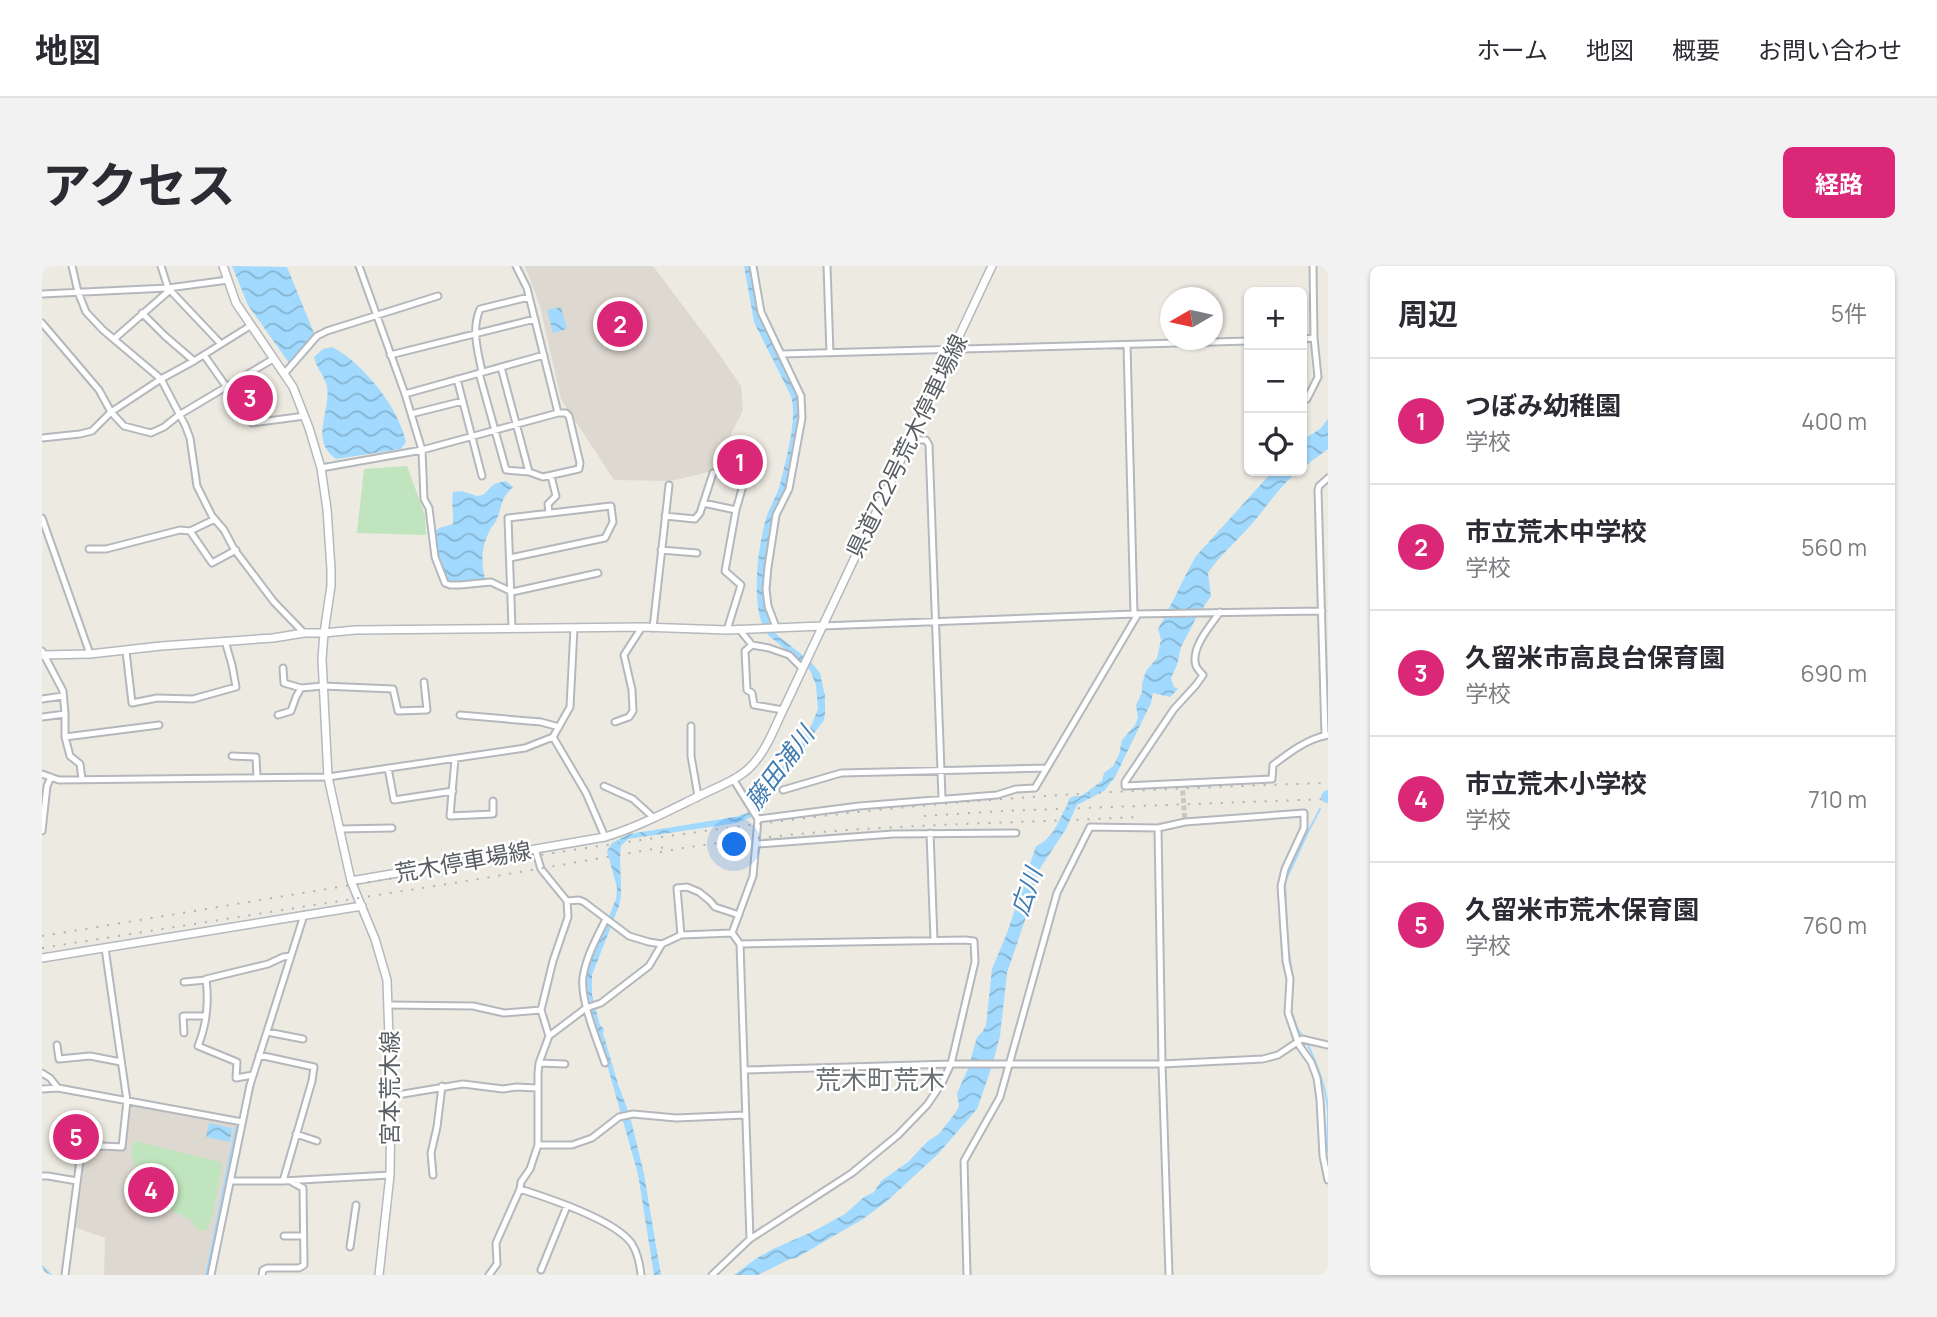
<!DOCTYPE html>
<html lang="ja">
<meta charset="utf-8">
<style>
:root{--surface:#fff;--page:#f2f2f3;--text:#2b2b33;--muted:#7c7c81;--line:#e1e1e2;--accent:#db2777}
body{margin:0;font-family:Manrope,"Noto Sans JP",sans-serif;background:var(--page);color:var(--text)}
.controls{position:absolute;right:21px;top:21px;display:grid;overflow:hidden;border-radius:10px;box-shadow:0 2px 5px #0004}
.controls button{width:63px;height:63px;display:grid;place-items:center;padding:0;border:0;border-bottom:2px solid var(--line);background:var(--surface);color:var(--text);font:35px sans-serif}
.compass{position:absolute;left:1118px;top:21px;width:63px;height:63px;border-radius:50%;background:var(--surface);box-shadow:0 2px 5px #0004;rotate:261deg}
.you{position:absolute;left:693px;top:579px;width:24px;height:24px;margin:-18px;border:5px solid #fff;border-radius:50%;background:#1a73e8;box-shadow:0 0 0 10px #1a73e833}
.badge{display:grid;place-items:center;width:46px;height:46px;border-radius:50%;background:var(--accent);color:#fff;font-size:23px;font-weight:700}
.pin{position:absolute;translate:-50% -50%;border:4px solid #fff;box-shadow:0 2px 7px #0006}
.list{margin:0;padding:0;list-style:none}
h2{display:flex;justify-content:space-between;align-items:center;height:91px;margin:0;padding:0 28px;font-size:30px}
h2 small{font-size:23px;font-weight:400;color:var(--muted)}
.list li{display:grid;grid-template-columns:46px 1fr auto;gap:21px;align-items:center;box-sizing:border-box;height:126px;padding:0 28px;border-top:2px solid var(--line)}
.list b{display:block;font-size:26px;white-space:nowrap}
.list p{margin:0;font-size:23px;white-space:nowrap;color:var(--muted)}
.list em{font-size:23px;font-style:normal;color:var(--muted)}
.icon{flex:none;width:38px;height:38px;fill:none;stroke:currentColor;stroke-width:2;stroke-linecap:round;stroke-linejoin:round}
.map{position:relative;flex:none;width:1286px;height:1009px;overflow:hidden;border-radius:10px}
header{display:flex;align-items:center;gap:42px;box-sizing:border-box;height:98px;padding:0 35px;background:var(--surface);border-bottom:2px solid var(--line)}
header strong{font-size:33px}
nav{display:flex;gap:38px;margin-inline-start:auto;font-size:24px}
.intro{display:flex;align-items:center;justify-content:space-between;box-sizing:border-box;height:168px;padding:0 42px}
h1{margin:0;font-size:49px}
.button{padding:18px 32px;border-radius:10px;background:var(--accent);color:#fff;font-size:24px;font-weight:700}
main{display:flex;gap:42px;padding:0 42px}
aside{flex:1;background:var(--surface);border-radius:10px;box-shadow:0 2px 5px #0004}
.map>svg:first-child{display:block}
.education{fill:#ddd9d0}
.green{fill:#c0e5be}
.water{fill:url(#water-waves)}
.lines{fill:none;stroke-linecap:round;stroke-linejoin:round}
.stream{stroke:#a1dafe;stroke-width:2}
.river{stroke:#a1dafe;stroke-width:12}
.street-tunnel{stroke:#c8c7c2;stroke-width:5;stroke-dasharray:5 2.5;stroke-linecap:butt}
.street-casing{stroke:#b4b8bc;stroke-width:9}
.secondary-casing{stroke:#b5b9be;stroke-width:10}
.street{stroke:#fff;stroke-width:5}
.secondary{stroke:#fff;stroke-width:7}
.rail{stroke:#b1b2b2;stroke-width:2;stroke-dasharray:2 9;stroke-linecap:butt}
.labels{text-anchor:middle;stroke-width:5;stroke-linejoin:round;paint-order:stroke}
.street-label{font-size:23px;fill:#5a5e62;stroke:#fff}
.water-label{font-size:24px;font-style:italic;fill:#3f7baf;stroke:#fff}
.quarter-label{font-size:26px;fill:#6b7074;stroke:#fff}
</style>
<header>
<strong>地図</strong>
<nav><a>ホーム</a><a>地図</a><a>概要</a><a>お問い合わせ</a></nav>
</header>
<div class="intro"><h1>アクセス</h1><a class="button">経路</a></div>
<main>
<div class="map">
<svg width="1286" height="1009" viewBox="0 0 1286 1009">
<defs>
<pattern id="water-waves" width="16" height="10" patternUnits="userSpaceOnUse" patternTransform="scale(1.75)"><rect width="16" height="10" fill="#a1dafe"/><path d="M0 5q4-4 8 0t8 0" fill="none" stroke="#86b4d1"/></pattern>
</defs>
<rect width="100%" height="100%" fill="#edeae2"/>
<path class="education" d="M483 0H611L675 85 699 120 701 144 671 205 629 215 572 214 519 133 498 40Z
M88 839 194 858 163 1009H62L63 972 32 961 42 887 65 883 83 884Z"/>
<path class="green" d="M365 200 383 249 384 269 315 267 322 203Z
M92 875 179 896 180 900 170 953 164 965C155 964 153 963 150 954L92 927 89 922 94 899 89 888Z"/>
<path class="water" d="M190 0 245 1 272 67 247 97 206 39Z
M702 0H709L717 50 736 87 756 130 758 138V151L744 222 731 253 722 312V329L725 343 735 369 768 395 778 407 783 430V447L782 454 773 466 724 538 712 550 695 557 586 573 579 580C576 600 582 621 577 640L550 709V729L558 759 562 763 561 767 576 818 588 850 602 908 619 1009H612L596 908 549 742 544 715 547 701 574 633 575 622 565 585 570 577 587 568 693 551 705 547 717 535 769 460 776 443 774 419 768 404 726 369C707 345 716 278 725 249 729 239 735 229 738 219 743 196 756 154 749 130L712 56Z
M519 41 525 63 511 67 505 44Z
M290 81C321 97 357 142 364 176L359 183 294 193C267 174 289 146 285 121 283 110 274 102 272 91L281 83Z
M1286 153V183L1260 202V174L1278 163Z
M1231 205H1256C1237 221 1224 242 1208 260 1194 276 1178 289 1166 307L1169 330 1154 352 1139 381 1135 399 1129 412 1132 421 1136 423 1128 431 1111 427 1109 437 1073 511 1062 525 1035 539 1024 563 997 604 983 654 965 707 958 770 950 800 935 843 896 888 844 936 821 953 754 992 748 993 716 1009H692L715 992 731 983 770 966 803 948 822 931 832 926 839 915 866 896 886 875 897 868 914 846 917 840 915 827 926 803 935 771 941 765 944 759 950 703 965 667 994 580C1009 573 1013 563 1020 549 1022 543 1026 539 1027 533L1032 530H1039L1060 515 1062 507 1071 500 1077 489 1080 474 1093 459 1096 452 1094 439 1100 426V418L1104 405 1115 392 1119 374 1116 363C1130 339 1140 314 1154 290Z
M464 215 471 221C457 234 461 240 454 255 452 259 449 261 448 264 439 281 439 296 443 313L408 318 398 300 393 266 397 262 411 258C412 247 409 237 411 226L420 225 435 230 441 229 452 218Z
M167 857 190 862 188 876 164 871Z"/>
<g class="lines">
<path class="stream" d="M1262 772 1255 762 1249 744 1251 713 1246 681 1243 616 1266 566 1278 543
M1265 777C1275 798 1285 823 1286 846 1286 860 1285 872 1286 886
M0 1000 9 1009
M164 1009 194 861"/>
<path class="river" d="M1285 531 1286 530"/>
<path class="street-tunnel" d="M1140 517 1143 556"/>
<g class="street-casing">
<path id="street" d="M30 0 36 26 44 46 61 64 119 113 143 159 148 172 155 220 170 250 182 264 192 283 232 336 262 367
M119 0 126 22 179 78
M317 0 363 128 380 184 382 233 387 242 393 291 403 317 408 319H418L449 316 470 326 556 307
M711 0 719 46 759 130 760 152 747 223 734 249 726 301 724 323 726 340 734 361
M785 0 788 87
M0 28 126 22 186 14
M100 47 123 70 152 95
M0 57 57 124 69 146 82 160 109 167 122 161 137 149 231 93
M72 73 128 24
M1260 73 1272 72
M1085 79 1092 348
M740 88 1207 75
M162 89 210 157 263 150
M348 89 493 53
M459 101 487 206
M440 106C436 85 429 64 438 43L487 31
M437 107 464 204 487 206 501 211 537 203 538 197 527 150 524 147H516
M242 108 275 70 285 65 396 30
M415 113 440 210
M363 128 502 89
M1265 133 1276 111 1272 72 1271 0
M369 148 421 135
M0 172 38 168 50 165 69 146 119 113 152 95 208 60
M867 174H884L887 179 900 532
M279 202 380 184 516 147 485 22 474 0
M661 237 694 244
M507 247 506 238 514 230 509 210
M623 250 653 253 658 247 671 207
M0 252 48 388
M148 265 170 297 194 284
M47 283H64L138 264 148 265 173 253
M619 284 655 287
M468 292 563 272 571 256 569 240 466 252 470 362
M1178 346C1169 359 1148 382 1154 400 1155 402 1159 407 1161 409L1154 419 1132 443 1083 516V520L1230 513 1231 499C1248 486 1265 473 1286 469
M780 360 1092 348 1280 345
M611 362 627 219
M697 363 710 379
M685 364 699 319 683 305 694 244 700 223
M0 385 21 425 23 448V471L28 490 38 498 40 513
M84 385 90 437 115 432 151 433 194 421 190 399 183 375
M241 402 242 417 259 422
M0 433 21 430
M741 444 712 439 710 427 705 424 703 385 710 379 727 382 747 389 760 402
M236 449 249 445 254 431 259 422 281 420 351 423 356 445 385 444 382 416
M418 449 499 456 517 461
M0 451 23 448
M573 456 587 451 591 445 590 424 582 389 600 361
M649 460V490L656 530
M1283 470 1276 224 1277 220 1286 212
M23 471 117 459
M511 471 544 527 563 571
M190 490 214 491 215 511
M413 493 408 550 451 548V535
M346 502 352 534 411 525
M0 508 17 514 286 511 483 482 511 471 528 441 532 362
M562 520 591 533 612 552
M741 524 799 507 1005 502
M716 553 817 540 955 529 974 523 993 522 1096 348
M1116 562 1120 798 1127 1009
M298 563 350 562
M0 565 5 520 9 511
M888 567 892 674
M715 578 851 568 974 567
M493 583 499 603 525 635 526 651 511 695 499 744 507 770
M525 635 537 634 542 636 587 670 607 676 620 678 639 669 690 667
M690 667 698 678 708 973
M690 667 711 610 716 553 691 513
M639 669 635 622 645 621 657 626 668 635 673 641 697 649
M142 716 164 714
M347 739 431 740 462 747 499 744
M225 766 261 773
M142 767 141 750H164
M15 779 17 793 48 790 79 796
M217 789 272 801 270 815 241 915
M497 797 523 798
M563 797C555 774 538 734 541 711 544 691 555 671 564 653
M703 804 909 798H1120L1221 793 1236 789 1260 773 1286 779
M0 807 8 812 16 822
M211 809 194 812 195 796 156 780C165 758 167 736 164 713L226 698 241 691 249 690
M0 823 16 822 200 856
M349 830 421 818 461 823 474 821 495 822
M254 868 275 875
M496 879H530L550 872 577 851 591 848 634 852 703 849
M391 909 389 887 395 861 400 820
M0 910H6L35 915
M188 915H241L348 909
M478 923C506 932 574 954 590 978 596 988 598 998 599 1009
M242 970H261
M308 981 314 939
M499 1004 525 940
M0 1007 2 1009
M23 1009 39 886 60 880 80 881 85 835 63 682
M169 1009 208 819 262 649
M220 1009 221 1004 225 1002H257L262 999 261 922 250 916
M447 1009 455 998 454 977 478 923 479 916 488 903 496 879V807L497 797 507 770 544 742 559 737 607 700 620 678
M670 1009 708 973 810 907 856 869 885 839 900 817 909 798 933 696 932 675 923 674 698 678
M925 1009 922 895 958 831 1015 627 1048 561 1116 562 1143 556 1262 547V562L1243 603 1239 620 1244 695 1248 713 1246 747 1257 779 1269 796 1275 812 1278 834 1281 890 1286 914"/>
</g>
<g class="secondary-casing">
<path id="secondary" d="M181 0 194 37 251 121 267 162 279 202 285 243 289 303V320L282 367 280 393 286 511 309 615 333 673 345 714 349 830 348 909 337 1009
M0 389 48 388 119 380 231 372 262 367H282L313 364 600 361 685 364 780 360
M309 615 563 571C596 561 626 545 657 530 675 521 699 513 712 497 726 481 734 458 743 440L950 0
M0 692 320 640"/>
</g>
<use href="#street" class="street"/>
<use href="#secondary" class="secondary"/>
<path class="rail" d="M882 550 961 545 1286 533
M618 586C776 558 937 559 1096 551
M0 670C266 627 531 579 798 548 960 530 1123 522 1286 517
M0 682 437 613 629 580"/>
</g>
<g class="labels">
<g class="street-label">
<text transform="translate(865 180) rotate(-64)" y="8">県道722号荒木停車場線</text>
<text transform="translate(421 596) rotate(-10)" y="8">荒木停車場線</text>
<text transform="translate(348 822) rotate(-90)" y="8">宮本荒木線</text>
</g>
<g class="water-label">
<text transform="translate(738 502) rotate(-53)" y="8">藤田浦川</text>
<text transform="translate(985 626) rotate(-71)" y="8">広川</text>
</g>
<g class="quarter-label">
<text x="838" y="823">荒木町荒木</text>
</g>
</g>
</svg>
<div class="controls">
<button>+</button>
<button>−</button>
<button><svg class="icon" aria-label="locate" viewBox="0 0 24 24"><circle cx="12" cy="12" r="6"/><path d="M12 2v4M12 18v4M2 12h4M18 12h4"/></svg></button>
</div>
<svg class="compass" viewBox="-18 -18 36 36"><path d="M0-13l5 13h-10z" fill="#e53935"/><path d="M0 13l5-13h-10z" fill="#7c7c81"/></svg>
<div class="you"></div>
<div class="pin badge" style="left:698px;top:196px">1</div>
<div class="pin badge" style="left:578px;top:58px">2</div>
<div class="pin badge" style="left:208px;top:132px">3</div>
<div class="pin badge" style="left:109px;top:924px">4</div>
<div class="pin badge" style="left:34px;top:871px">5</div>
</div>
<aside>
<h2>周辺<small>5件</small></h2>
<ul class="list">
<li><span class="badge">1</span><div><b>つぼみ幼稚園</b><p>学校</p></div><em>400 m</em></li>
<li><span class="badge">2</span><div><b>市立荒木中学校</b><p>学校</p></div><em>560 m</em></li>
<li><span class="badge">3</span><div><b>久留米市高良台保育園</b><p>学校</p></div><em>690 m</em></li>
<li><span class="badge">4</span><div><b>市立荒木小学校</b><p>学校</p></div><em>710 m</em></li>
<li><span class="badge">5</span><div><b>久留米市荒木保育園</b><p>学校</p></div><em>760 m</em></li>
</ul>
</aside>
</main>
